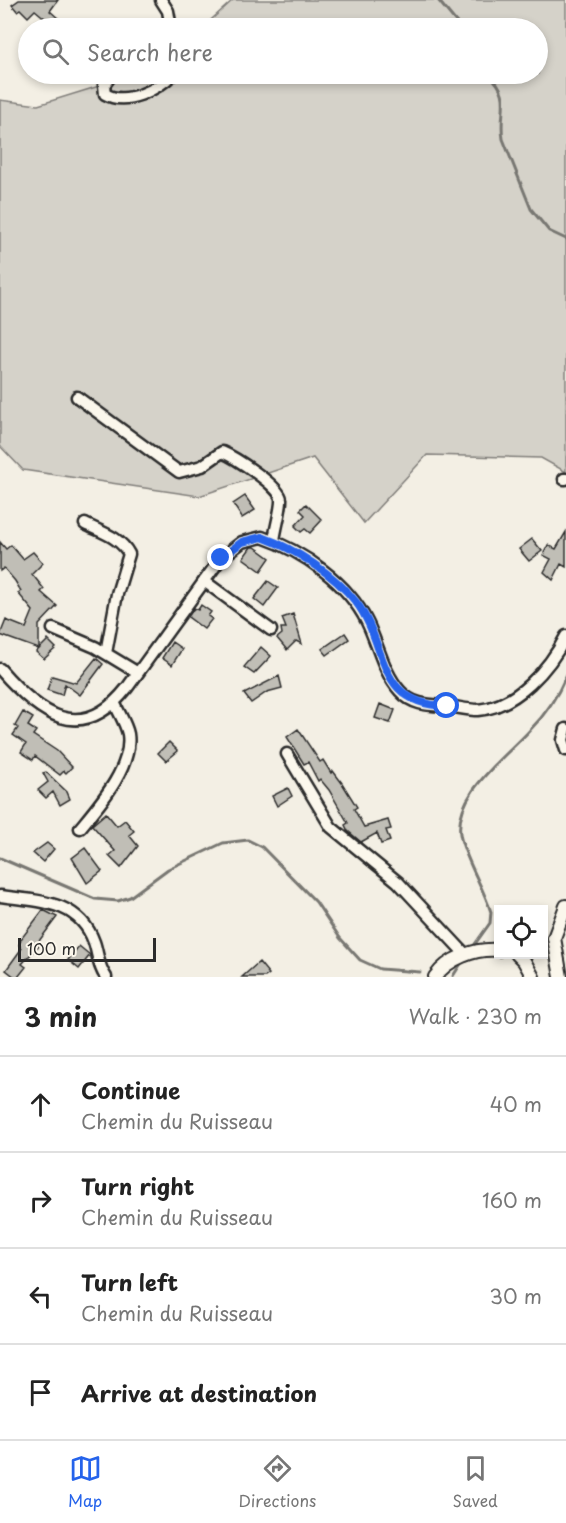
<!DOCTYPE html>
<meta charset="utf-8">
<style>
:root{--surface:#fff;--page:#f6f6f6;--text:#222;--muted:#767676;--line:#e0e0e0;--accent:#2563eb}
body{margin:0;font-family:"Playpen Sans",sans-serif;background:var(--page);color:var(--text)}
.controls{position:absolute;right:18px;bottom:18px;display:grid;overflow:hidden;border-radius:0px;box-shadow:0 3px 9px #0003}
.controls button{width:54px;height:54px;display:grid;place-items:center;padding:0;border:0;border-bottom:2px solid var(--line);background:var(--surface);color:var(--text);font:30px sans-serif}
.scale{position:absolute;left:18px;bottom:15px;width:138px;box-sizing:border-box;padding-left:6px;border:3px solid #2b2b2b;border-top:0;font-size:16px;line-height:21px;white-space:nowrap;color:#2b2b2b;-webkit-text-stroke:4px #fbf7ec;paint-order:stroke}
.stop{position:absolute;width:18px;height:18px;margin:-14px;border:4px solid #2563eb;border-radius:50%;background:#fff}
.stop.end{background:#2563eb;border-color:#fff;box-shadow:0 2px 6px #0008}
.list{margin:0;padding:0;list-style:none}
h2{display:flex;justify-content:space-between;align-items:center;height:78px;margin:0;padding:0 24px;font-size:26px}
h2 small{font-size:20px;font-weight:400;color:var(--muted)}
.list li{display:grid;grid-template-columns:39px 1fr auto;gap:18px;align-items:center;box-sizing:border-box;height:96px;padding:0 24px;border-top:2px solid var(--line)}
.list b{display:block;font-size:22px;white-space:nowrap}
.list p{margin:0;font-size:20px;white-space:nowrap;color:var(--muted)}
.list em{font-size:20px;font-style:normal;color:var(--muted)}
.icon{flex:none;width:33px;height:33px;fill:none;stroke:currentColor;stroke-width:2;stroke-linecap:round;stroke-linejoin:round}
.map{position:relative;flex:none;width:566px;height:977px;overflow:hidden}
.search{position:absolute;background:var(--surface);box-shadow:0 3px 9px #0003;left:18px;right:18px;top:18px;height:66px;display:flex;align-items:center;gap:15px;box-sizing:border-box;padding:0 21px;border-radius:33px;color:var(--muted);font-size:22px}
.sheet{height:462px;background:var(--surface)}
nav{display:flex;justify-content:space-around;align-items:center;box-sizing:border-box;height:84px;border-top:2px solid var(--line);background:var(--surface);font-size:16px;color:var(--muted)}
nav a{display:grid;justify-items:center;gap:3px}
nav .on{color:var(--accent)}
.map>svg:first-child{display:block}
.green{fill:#d5d2c9;stroke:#807e7a;stroke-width:1.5}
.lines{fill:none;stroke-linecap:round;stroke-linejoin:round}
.stream{stroke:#787772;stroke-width:3}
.building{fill:#c0beb6;stroke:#2b2b2b;stroke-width:1.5}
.minor-casing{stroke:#2b2b2b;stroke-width:15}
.tertiary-casing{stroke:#2b2b2b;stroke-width:16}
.minor{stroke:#fbf7ec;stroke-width:10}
.tertiary{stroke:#fbf7ec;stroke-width:12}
.route{stroke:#2563eb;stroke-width:8}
</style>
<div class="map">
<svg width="566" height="977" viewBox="0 0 566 977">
<rect width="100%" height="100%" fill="#f3efe4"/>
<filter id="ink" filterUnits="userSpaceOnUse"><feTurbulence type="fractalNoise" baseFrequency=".0167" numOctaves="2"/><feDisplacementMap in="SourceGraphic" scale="12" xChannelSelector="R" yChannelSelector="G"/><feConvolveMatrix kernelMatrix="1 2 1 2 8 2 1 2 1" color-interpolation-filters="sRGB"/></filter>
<g filter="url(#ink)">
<path class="green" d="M233 0H566V472L541 458 427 455 364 523 313 458 199 496 23 470 0 446V100L38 105 138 74H538V28H202Z"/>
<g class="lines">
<path class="stream" d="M438 0 461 28
M488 74C514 96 498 111 503 139L531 209 549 231 566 239
M0 858 95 899 118 901 130 897 168 869 223 843 248 840 262 847 316 902 340 938 360 960 380 969 420 972
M475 944 490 923 491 912C483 887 468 864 461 839 450 796 506 757 530 730 545 715 558 695 566 676
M453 976 462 962"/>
</g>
<path class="building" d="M19 0H58L50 11 59 19 51 28H47L43 25 47 20 35 10 28 17 20 9 17 11 12 5Z
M245 496 255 510 242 518 233 504Z
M306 504 322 520 310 533 305 529 301 532 295 526 305 515 300 510Z
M566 532V567L561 564 553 580 544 572 551 559 543 555 548 545 556 549Z
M532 539 542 551 529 561 519 549Z
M0 542 6 549 11 545 23 559 33 552 43 563 32 574 44 589 41 592 57 606 39 625V649L48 640 56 648 44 659 36 652 39 649 0 635 6 620 26 628 33 611 18 593 21 591 15 581 4 568 0 571Z
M251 547H255L270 558 261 571 243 558Z
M268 581 278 588 264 607 254 599Z
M201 605 211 612 208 616 212 619 204 629 188 617 194 608 198 610Z
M293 614 302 644 296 641 287 650 277 638 282 634 281 628H286L282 618Z
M345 633 349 639 327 655 322 649Z
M172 642 182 649 172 665 162 658Z
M261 647 271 656 254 674 244 667Z
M96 658 103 664 80 695 65 684 62 695 47 690 52 676 76 683Z
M279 676 282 688 267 692 251 703 244 694Z
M380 704 395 710 390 723 375 718Z
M23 712 33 718 28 726 36 731 33 735 57 751 72 767 66 773 64 771 60 775 35 756 33 760 21 752 26 744 13 735 18 728 15 726Z
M298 729 320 762 323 760 331 773 333 771 342 783 357 807 354 809 364 827 388 820 391 829 386 830 390 841 381 844 377 833 361 842 348 831 345 825 348 823 329 790 320 779 318 781 308 762 304 764 287 737Z
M169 742 178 751 166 761 158 753Z
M46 772 67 792 70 799 60 805 53 792 46 798 38 790 48 782 43 773Z
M288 788 292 796 277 806 272 796Z
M106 813 117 826 125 820 134 831 129 835 138 846 121 868 109 856 115 851 92 825Z
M47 843 54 849 43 862 33 853Z
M85 848 102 871 87 883 72 858Z
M43 910 57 917 39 941 41 943 22 964 26 967 18 977H15L6 970 22 948 19 945 21 939Z
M79 946 90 955 79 969 68 960Z
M259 962 269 974 265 977H242Z"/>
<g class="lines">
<g class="minor-casing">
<path id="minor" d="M161 0 168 11 171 28
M112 74 104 85 105 94C126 106 157 90 173 74
M77 397 179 472 202 466 222 452C234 457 280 486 281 499 282 507 275 530 274 541
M564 479H566
M85 524C101 532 120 537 129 554L117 594 106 653
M204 581 271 630
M53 629 95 647 138 673
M0 669C39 714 81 746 127 688L221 558 242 542 262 537C303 551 348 583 367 622 378 644 383 672 400 691 413 706 430 705 447 706 457 707 468 710 478 710 516 707 550 668 566 636
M566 729 563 740 566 750
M287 754 331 827 398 882 466 955
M80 828C99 805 133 767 128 734 126 724 119 713 115 704
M0 896C37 901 79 900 94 942 98 953 98 967 106 977"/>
</g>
<g class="tertiary-casing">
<path id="tertiary" d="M517 954 524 961 533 977
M435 977C448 958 476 948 498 950
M561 977 554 938 566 906"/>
</g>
<use href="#minor" class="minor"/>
<use href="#tertiary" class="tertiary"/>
</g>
</g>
<g class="lines" filter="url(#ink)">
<path class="route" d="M221 558 242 542 262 537C295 549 334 574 356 602 389 645 374 705 447 706"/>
</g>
</svg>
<div class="controls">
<button><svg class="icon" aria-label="locate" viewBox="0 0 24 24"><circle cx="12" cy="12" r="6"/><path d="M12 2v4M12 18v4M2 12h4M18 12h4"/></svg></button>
</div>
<div class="scale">100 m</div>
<div class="stop" style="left:447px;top:706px"></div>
<div class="stop end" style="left:221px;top:558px"></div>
<div class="search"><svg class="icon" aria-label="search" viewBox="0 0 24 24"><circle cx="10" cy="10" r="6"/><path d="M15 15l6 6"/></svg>Search here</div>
</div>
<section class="sheet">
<h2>3 min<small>Walk · 230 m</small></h2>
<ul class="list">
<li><svg class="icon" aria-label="ahead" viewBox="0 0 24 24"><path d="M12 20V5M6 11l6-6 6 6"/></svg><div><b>Continue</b><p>Chemin du Ruisseau</p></div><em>40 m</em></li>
<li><svg class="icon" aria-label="right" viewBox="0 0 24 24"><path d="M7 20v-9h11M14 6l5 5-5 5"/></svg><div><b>Turn right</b><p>Chemin du Ruisseau</p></div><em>160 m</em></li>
<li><svg class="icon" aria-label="left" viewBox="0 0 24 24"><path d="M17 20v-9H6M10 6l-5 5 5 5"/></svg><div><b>Turn left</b><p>Chemin du Ruisseau</p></div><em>30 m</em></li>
<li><svg class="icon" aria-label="arrive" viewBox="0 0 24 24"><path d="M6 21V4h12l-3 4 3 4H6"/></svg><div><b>Arrive at destination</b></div></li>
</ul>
</section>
<nav>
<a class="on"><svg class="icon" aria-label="map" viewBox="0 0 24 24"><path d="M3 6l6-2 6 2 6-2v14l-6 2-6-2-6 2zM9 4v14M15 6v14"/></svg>Map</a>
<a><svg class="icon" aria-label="directions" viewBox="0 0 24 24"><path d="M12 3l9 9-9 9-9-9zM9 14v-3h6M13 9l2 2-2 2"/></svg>Directions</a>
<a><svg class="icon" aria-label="saved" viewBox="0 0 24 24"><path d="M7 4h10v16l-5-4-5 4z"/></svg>Saved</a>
</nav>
